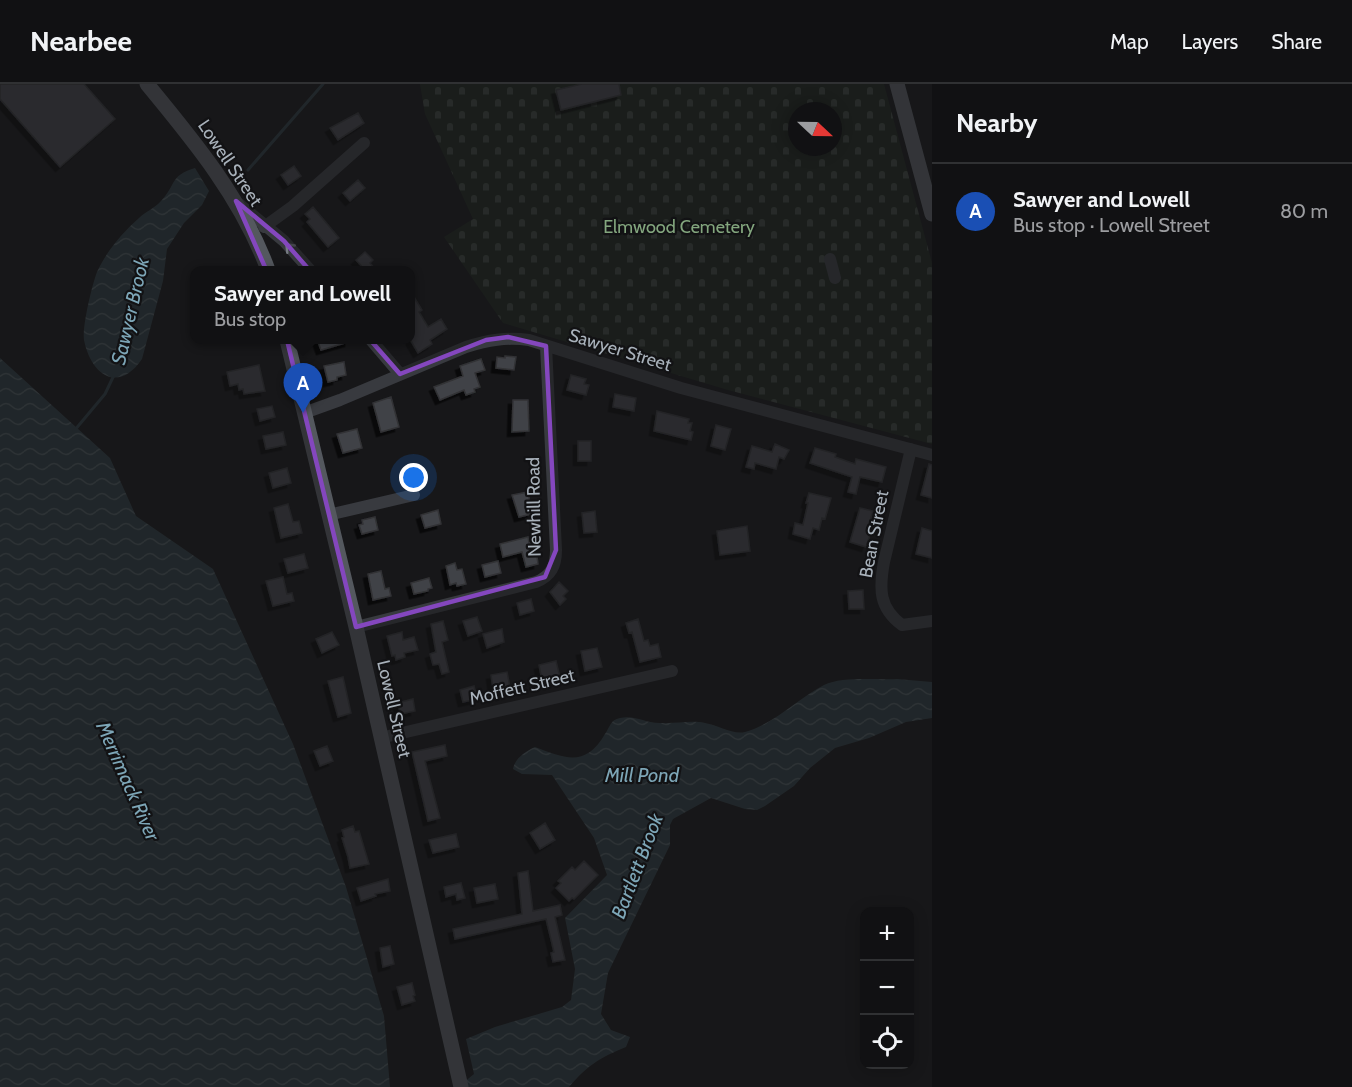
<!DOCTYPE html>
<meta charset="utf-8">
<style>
:root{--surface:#111113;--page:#1e1f21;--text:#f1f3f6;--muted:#9c9da0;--line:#303133;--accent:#fd912b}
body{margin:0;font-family:Cabin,sans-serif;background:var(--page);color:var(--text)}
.controls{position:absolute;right:18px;bottom:18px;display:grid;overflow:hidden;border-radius:12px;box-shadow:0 3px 15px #0003}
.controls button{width:54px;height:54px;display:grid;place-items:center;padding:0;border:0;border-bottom:2px solid var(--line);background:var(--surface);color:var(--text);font:30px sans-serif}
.compass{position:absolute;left:788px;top:18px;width:54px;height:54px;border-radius:50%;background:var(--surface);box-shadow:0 3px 15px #0003;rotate:112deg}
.you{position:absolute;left:414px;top:394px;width:21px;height:21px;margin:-15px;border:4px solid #fff;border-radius:50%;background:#1a73e8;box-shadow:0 0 0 9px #1a73e833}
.badge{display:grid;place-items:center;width:39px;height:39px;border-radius:50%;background:var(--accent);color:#fff;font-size:20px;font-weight:700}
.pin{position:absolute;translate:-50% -50px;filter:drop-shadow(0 2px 3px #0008)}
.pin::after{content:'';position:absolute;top:32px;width:21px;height:18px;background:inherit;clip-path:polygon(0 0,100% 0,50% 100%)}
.popup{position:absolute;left:190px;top:182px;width:225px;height:78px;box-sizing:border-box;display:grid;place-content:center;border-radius:12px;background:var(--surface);filter:drop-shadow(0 2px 4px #0005);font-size:20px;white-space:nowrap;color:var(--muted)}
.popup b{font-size:22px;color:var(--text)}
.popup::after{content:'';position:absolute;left:50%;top:100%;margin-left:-12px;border:12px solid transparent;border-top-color:var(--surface)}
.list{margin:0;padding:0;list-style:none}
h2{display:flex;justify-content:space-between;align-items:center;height:78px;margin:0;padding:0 24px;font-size:26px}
h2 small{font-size:20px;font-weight:400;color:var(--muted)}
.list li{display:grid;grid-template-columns:39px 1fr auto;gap:18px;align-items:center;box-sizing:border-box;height:96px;padding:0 24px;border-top:2px solid var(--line)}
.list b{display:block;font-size:22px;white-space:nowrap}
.list p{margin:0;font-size:20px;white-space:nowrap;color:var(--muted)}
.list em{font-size:20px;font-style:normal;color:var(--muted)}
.icon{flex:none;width:33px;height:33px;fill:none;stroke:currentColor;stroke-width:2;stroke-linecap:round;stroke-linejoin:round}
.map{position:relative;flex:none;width:932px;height:1003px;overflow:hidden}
header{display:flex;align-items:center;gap:36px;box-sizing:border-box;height:84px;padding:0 30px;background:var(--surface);border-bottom:2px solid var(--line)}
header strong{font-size:28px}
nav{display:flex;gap:33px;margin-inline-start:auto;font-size:21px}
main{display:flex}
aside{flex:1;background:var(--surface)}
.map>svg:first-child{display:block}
.cemetery{fill:url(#cemetery-stones);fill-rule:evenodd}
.water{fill:url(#water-waves)}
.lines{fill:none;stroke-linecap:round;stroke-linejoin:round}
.stream{stroke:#2c393e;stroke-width:3}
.building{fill:#414246;stroke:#313235;stroke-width:1.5;filter:url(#shadow)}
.minor{stroke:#383a3f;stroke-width:12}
.major{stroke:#54585e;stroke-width:15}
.oneway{stroke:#767b83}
.marked{fill:none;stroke:#8447be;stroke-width:4.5;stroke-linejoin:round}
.labels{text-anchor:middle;stroke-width:4.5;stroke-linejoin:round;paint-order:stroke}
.street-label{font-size:18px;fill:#a8b1ba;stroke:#121214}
.park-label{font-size:18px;fill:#83a67e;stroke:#121214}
.water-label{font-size:20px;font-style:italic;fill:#7da6b7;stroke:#121214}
</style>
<header>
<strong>Nearbee</strong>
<nav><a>Map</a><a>Layers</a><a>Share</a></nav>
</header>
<main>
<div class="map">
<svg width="932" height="1003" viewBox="0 0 932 1003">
<defs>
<pattern id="cemetery-stones" width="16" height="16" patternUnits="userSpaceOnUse" patternTransform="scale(1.5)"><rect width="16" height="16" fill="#1d251d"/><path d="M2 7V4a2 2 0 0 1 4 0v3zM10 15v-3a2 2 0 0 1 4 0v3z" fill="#3b423c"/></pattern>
<pattern id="water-waves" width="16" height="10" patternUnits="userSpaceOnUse" patternTransform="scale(1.5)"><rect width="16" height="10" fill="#2c393e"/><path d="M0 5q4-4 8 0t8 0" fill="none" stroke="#485358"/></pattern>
<filter id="shadow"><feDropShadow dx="-4.5" dy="4.5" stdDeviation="0" flood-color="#0009"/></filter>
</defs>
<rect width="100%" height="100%" fill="#171719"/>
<path class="cemetery" d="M420 0H884L932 179V360L728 306 503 239 444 153 473 135 425 30ZM797 27H833V63H797Z"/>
<path class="water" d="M195 84 209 107 202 121 184 139 167 165 163 197 142 275C118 310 91 291 84 256 82 243 92 201 97 188 106 168 122 149 139 134 145 128 155 124 161 117 177 100 169 92 195 84Z
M0 274 110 374 136 432 213 485 293 660 346 803 384 932 390 1003H0Z
M897 595 932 598V634L906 638 869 654 835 664 810 684 794 702 765 722 757 726 745 725 711 714 673 735 670 741V761L608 889 601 930 611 946 630 953 626 963C599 974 588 981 569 1003H458L474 990 466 955 495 943 562 923 571 916 575 885 565 834 607 791 594 754 552 691 522 690 513 685C515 674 526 667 535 663 566 675 586 683 605 650 610 643 610 636 620 634 636 631 644 639 660 639 675 640 691 636 705 639 718 641 733 651 745 648 774 640 799 614 824 601 842 592 876 596 897 595Z"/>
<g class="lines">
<path class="stream" d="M248 86 323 0
M74 347 105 310 115 289"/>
</g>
<path class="building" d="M0 0H84L115 35 60 83 0 15Z
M582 0H619L621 11 561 26 556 6Z
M358 29 364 39 338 56 330 44Z
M294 82 301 92 288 101 281 91Z
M358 96 365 104 350 117 343 109Z
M313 123 339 154 328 163 307 138 310 135 305 130Z
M365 168 373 176 370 179 376 186H365L356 176Z
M411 208 422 226 419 228 428 243 441 235 447 245 430 256 432 260 418 269 411 257Z
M317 255H349V258L321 266Z
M505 272 516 273 514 286 496 284 497 273 505 274Z
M481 275 485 286 475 289 480 303 474 305 475 308 466 311 464 306 440 316 434 303 463 292 460 282Z
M344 278 346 291 337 293V296L328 298 324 282Z
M259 281 265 307 244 310 243 305 239 306 238 300 230 302 227 288Z
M571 291 586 295 584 300 589 301 586 311 567 306Z
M615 310 636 314 634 327 613 323Z
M391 313 399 343 381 348 373 319Z
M513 316H528L529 347 512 348Z
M272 322 275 333 260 337 257 325Z
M657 327 689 335 688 339H692L690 347 693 348 691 356 654 347Z
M716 341 731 345 725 366 711 362Z
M357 345 362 364 343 369 337 350Z
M283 348 286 361 266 365 263 352Z
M578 357H591V377H578Z
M775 360 789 366 784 375 779 373 776 385 755 379 754 385 746 383 752 362 772 368Z
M815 364 836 370 835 373 855 380 856 375 886 383 882 398 860 393 856 410 848 408 852 393 810 379Z
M929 380 932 381V414L921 411Z
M287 384 291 399 273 404 269 389Z
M528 408 532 430 519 433 512 411Z
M809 409 831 414 825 435 822 434 819 446 813 444 810 455 793 450 795 439 803 441 808 419H806Z
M288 420 293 438 299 437 302 449 281 454 274 424Z
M860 424 873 427 868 444 872 445 866 463 850 458Z
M438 426 441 440 425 444 421 431Z
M595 427 597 448 584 449 582 429Z
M375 433 378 446 362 450 359 441 363 440 362 436Z
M747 442 750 467 720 471 717 447Z
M922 444 932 447V474L916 470Z
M528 453 529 459 533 458 534 464H536L538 480 526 483 522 468 503 473 500 460Z
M304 470 308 484 288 489 284 475Z
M498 477 501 489 485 493 482 481Z
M455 479 457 486 462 485 466 500 457 502 456 499 450 501 446 482Z
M381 487 385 505 389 504 391 512 373 516 368 490Z
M283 493 287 510 292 509 294 517 273 522 266 497Z
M429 494 432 504 428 505V507L414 510 411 499Z
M559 498 568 507 563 512 566 515 560 521 550 508Z
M863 506 864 525H849L848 507Z
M531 515 534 527 520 531 517 519Z
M477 533 482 547 468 552 463 537Z
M638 535 644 557 648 556 650 562 658 560 661 573 640 578 632 548 629 549 626 539Z
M443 537 448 556 442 558 449 588 442 590 439 580 433 581 430 570 436 568 431 540Z
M502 545 504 558 487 564 483 550Z
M332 548 339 561 322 569 316 555Z
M402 548 403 556 414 553 418 566 404 569 405 573 396 576 395 571 392 572 387 552Z
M597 564 602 583 585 587 581 567Z
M556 577 560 593 542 597 539 581Z
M507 588 510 603 501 605 500 602 493 604 491 591Z
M343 593 351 629 338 633 328 597Z
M474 602 477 615 463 618 460 606Z
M413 615 415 627 401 630 397 619Z
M445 661 447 672 425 677 440 734 428 737 412 668Z
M327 662 333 677 320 682 314 667Z
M545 739 555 756 540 765 530 749Z
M353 742 355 748 359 747 369 780 350 784 348 773 342 754 344 753 342 746Z
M456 750 459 763 433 769 429 756Z
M584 777 598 791 574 815 572 814 569 817 556 804 561 799 558 797 572 783 575 786Z
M528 787 533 827 560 821 562 831 555 833 565 876 553 878 551 869 554 868 546 835 455 855 453 845 522 830 518 789Z
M388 795 390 807 375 810 376 812 361 817 357 804Z
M461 799 465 814 457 816 456 810 446 813 444 803Z
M495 800 498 815 477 819 474 804Z
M390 862 394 880 383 883 380 864Z
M412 899 415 911 413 912 415 917 402 921 397 903Z"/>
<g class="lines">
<path class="minor" d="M239 120 284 157 310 186
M264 143 293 122 364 59
M830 175 835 194
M371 256 400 290
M304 329 340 316 466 263C488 256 506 253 529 256L681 304 932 371
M911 365 884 478C879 505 879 524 902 541L932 537
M328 431 414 411
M356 543 536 498C551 492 556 482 556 466L546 262
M380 654 672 587"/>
<path class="major" d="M147 0C195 58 242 115 268 186
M897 0 932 130
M287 256 356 543 461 1003"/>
</g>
<defs><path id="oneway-chevron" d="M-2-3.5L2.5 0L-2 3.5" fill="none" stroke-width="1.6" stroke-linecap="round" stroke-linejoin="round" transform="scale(1.5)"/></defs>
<use class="oneway" href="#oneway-chevron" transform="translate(289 163) rotate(-134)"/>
<path d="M0 0H932V1003H0ZM236 117 284 157 400 290 486 256 508 253 546 262 556 466 545 493 356 543 275 206Z" fill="#171719" fill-opacity=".55" fill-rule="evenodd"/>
<path class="marked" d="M236 117 284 157 400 290 486 256 508 253 546 262 556 466 545 493 356 543 275 206Z"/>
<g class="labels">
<g class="street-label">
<text transform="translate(230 79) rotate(56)" y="6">Lowell Street</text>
<text transform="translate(620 266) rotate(17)" y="6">Sawyer Street</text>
<text transform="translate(534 423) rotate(-91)" y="6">Newhill Road</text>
<text transform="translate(874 450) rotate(-79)" y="6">Bean Street</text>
<text transform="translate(522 603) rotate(-13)" y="6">Moffett Street</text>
<text transform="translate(394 625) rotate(77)" y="6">Lowell Street</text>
</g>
<g class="park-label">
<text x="679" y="149">Elmwood Cemetery</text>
</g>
<g class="water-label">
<text transform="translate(130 227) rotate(-77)" y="7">Sawyer Brook</text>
<text x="642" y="698">Mill Pond</text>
<text transform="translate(128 697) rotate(66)" y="7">Merrimack River</text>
<text transform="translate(637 782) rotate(-69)" y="7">Bartlett Brook</text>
</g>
</g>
</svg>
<div class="controls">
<button>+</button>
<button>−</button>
<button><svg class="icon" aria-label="locate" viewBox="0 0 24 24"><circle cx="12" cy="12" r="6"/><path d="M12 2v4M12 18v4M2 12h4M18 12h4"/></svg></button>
</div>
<svg class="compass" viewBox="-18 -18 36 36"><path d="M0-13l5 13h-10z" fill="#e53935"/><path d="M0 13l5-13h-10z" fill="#9c9da0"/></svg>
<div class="you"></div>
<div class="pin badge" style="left:303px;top:329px;background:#1a4fb4">A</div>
<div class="popup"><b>Sawyer and Lowell</b>Bus stop</div>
</div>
<aside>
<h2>Nearby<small></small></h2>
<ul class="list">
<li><span class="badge" style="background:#1a4fb4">A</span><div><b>Sawyer and Lowell</b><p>Bus stop · Lowell Street</p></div><em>80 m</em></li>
</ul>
</aside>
</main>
